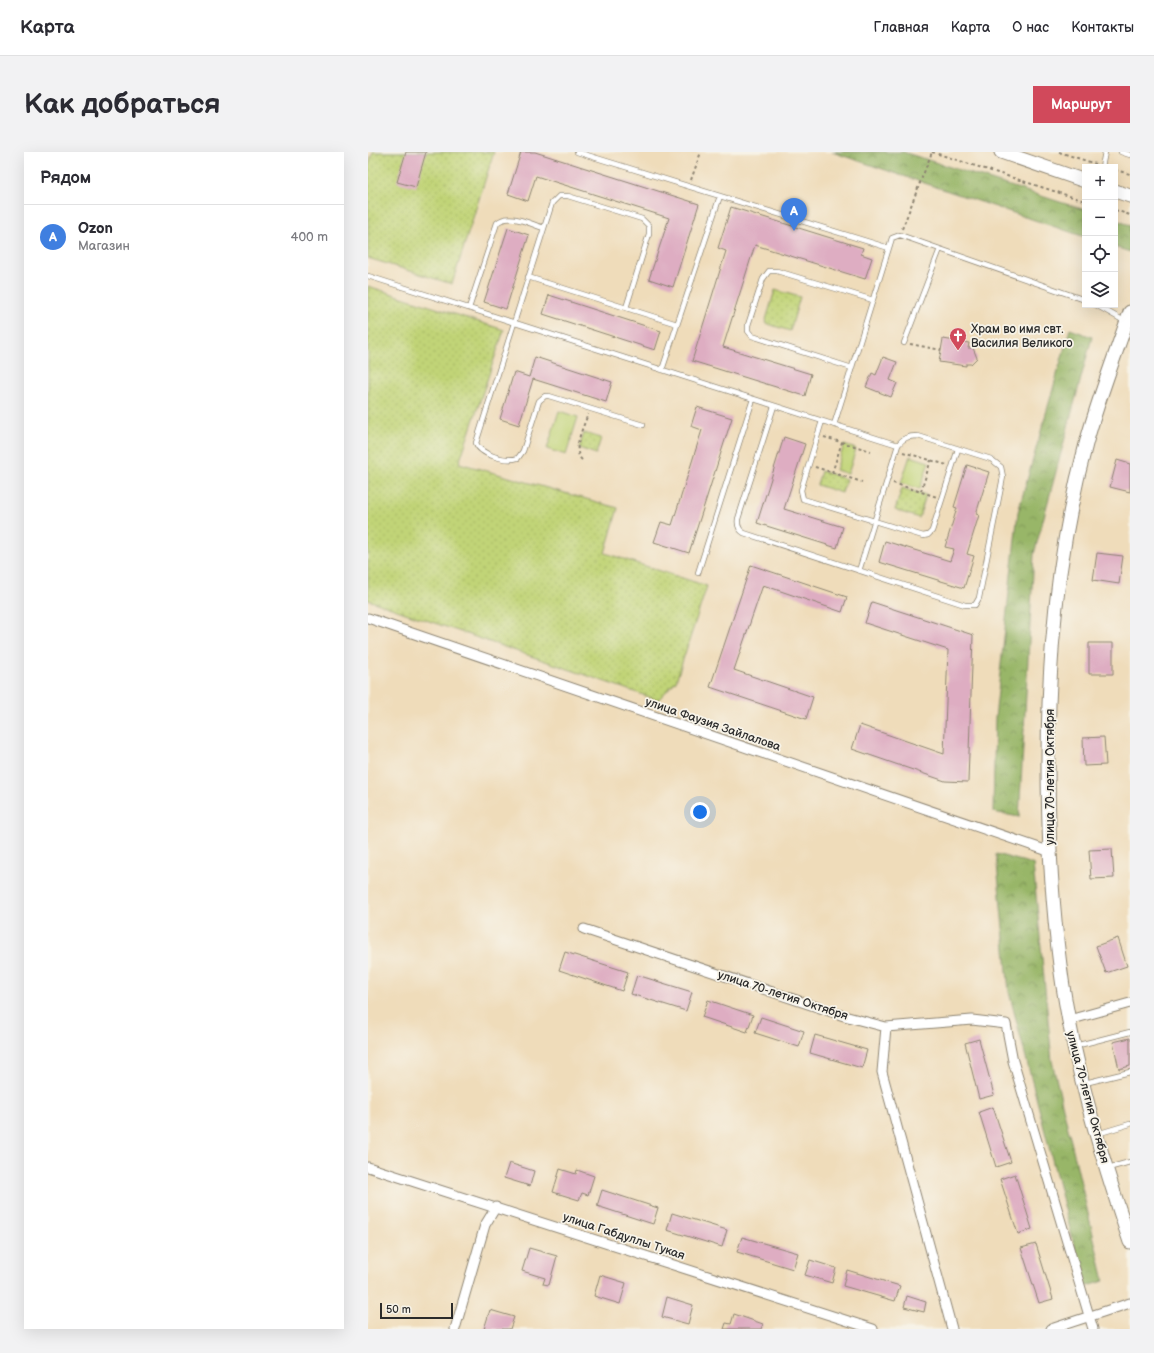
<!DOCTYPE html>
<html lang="ru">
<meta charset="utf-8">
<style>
:root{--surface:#fff;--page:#f2f2f3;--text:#2b2b33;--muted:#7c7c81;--line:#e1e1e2;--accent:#d1495b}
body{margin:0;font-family:"Balsamiq Sans",sans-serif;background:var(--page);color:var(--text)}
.controls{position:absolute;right:12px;top:12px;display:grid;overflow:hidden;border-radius:0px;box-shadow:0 4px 16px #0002}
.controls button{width:36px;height:36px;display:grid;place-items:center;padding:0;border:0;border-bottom:1px solid var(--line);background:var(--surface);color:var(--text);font:20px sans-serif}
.scale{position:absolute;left:12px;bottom:10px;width:73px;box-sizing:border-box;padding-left:4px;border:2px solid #2b2b2b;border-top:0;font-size:11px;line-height:14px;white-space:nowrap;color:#2b2b2b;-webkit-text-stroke:3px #f7f3e8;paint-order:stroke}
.you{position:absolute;left:332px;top:660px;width:14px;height:14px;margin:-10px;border:3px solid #fff;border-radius:50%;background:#1a73e8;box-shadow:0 0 0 6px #1a73e833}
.badge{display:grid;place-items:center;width:26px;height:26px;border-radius:50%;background:var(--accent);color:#fff;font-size:13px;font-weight:700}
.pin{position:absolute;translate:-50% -33px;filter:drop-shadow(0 1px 2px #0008)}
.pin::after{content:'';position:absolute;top:21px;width:14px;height:12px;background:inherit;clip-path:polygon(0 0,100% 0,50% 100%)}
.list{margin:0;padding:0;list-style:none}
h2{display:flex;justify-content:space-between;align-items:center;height:52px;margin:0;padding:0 16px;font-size:17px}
h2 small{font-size:13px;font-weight:400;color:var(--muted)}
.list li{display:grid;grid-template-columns:26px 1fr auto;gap:12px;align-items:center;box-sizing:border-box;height:64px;padding:0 16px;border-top:1px solid var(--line)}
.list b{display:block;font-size:15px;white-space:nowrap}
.list p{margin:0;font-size:13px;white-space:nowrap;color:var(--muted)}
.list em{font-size:13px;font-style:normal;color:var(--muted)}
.icon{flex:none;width:22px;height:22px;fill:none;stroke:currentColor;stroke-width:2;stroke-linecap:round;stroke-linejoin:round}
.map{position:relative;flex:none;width:762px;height:1177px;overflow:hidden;border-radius:0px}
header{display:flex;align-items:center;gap:24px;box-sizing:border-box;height:56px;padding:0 20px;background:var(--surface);border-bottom:1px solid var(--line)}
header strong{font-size:19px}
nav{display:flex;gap:22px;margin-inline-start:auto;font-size:14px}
.intro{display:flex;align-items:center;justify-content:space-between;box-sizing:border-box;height:96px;padding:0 24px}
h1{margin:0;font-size:28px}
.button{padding:10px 18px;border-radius:0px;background:var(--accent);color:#fff;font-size:14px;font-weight:700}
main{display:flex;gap:24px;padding:0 24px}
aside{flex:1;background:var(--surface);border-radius:0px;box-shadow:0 4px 16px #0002}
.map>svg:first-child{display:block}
.green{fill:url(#green-dots);stroke:#768051}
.forest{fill:url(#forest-crowns);stroke:#62704a}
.pitch{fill:#c1d477;stroke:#768051}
.building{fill:#deadc2}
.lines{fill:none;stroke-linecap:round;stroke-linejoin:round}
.lane-casing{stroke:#8d8472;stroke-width:6}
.street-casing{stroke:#8d8472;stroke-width:11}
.secondary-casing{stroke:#8d8472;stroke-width:15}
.path{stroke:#8d8472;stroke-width:2;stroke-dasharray:3 3;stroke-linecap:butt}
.lane{stroke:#fff;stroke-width:4.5}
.street{stroke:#fff;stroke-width:9}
.secondary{stroke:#fff;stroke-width:13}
.labels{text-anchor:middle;stroke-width:3.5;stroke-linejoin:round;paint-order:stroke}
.poi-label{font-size:12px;fill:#2b2b2b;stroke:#f7f3e8;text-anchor:start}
.street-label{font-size:12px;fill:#2b2b2b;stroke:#f7f3e8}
</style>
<header>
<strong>Карта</strong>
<nav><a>Главная</a><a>Карта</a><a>О нас</a><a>Контакты</a></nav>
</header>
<div class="intro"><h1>Как добраться</h1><a class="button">Маршрут</a></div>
<main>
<aside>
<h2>Рядом<small></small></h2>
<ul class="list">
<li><span class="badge" style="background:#3f7fe0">A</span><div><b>Ozon</b><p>Магазин</p></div><em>400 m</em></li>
</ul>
</aside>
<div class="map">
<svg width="762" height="1177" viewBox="0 0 762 1177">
<defs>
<pattern id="green-dots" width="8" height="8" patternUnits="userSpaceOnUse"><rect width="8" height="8" fill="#c1d477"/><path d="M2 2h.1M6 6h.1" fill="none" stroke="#a6b667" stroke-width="1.8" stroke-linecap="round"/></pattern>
<pattern id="forest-crowns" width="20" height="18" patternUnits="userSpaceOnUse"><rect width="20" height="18" fill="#98b668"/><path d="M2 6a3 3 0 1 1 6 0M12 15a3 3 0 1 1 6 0" fill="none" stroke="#7c9456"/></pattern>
</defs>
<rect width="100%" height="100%" fill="#f7f3e8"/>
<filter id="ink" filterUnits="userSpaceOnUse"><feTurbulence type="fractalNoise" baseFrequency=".025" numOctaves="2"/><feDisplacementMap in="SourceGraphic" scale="8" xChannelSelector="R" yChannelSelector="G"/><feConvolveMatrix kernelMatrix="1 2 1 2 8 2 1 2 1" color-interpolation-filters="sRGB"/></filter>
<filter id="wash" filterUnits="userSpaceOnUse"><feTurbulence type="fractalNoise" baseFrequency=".012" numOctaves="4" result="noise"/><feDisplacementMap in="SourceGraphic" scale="16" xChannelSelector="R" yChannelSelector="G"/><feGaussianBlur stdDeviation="0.9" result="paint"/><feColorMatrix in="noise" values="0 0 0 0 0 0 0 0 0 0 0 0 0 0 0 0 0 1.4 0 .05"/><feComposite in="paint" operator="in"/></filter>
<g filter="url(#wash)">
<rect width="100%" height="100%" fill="#efdcba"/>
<path class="green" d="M5 0H126L84 132 0 106V16Z
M0 134 136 178 91 311 250 356 237 401 339 434 308 529 290 548 0 448Z
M407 138 432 145 422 179 397 171Z
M216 281 233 286 228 302 211 296Z
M453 319 478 327 474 341 449 333Z
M534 336 558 343 551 366 527 358Z"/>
<path class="forest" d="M464 0H535L717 58V85Z
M747 68 762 73V100L747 95Z
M702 177 724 185 666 402 651 665 625 660 627 566 650 360Z
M628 702 665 712 684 909 736 1129 717 1135 641 840Z"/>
<path class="pitch" d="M191 259 210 265 198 303 179 297Z
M476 293 488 297 480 322 468 318Z
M542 304 561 310 552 337 533 331Z"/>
<g id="blocks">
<path class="building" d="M38 0H58L48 35 29 30Z
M153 0H167L331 52 305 135 281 127 301 66 168 24 160 49 140 42Z
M363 55 495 96 493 102 504 106 497 127 387 93 355 195 443 222 437 244 324 209 358 99 350 96Z
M140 76 161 83 138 157 116 150Z
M181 143 293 179 287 198 175 162Z
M575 187 601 191 600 196H605L609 206 603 212H598V214L571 210Z
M167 205 244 230 238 250 165 227 151 273 132 267 146 220 161 225Z
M515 205 529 210 522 228 529 231 523 245 498 235 504 221 508 223Z
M329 255 364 266 321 401 286 390 293 370 304 373 334 278 323 274Z
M416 285 437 292 416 357 475 375 469 396 389 371Z
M749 308 762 312V340L742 335Z
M599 313 621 320 608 362 611 363 599 402 606 404 596 436 511 410 517 389 582 409 586 397 577 395 589 356 586 355Z
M729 401 755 404 751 432 725 428Z
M383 413 479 445 474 460 395 433 366 518 445 545 438 567 342 535Z
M504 450 605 483 600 630 577 629 484 597 492 573 576 602 580 498 497 471Z
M721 491H745V522H721Z
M736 585 738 613 716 614 715 586Z
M744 697 746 726 723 727 721 698Z
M750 786 759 814 738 821 728 794Z
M197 800 260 820 254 839 191 818Z
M269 823 324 840 318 859 263 842Z
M340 848 385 863 379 880 334 865Z
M393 865 436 879 431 895 387 881Z
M447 883 499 898 494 916 442 901Z
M762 886V914L751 917 745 890Z
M611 887 626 943 611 947 597 891Z
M625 955 643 1010 628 1015 611 960Z
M141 1011 166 1019 162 1034 136 1026Z
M192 1017 208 1022 209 1018 226 1024 220 1043 214 1041 211 1048 185 1040Z
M647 1022 664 1077 650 1082 632 1027Z
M234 1038 290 1056 285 1072 229 1054Z
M304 1061 359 1078 354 1095 299 1078Z
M374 1085 430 1101 425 1117 369 1100Z
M668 1092 685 1147 671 1151 653 1096Z
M161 1096 189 1104 181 1133 175 1132 177 1126 154 1119Z
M442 1108 468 1116 464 1131 437 1123Z
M479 1118 532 1134 527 1149 475 1134Z
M232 1123 258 1131 252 1152 226 1144Z
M539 1144 558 1150 556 1160 536 1155Z
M299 1145 325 1153 320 1172 294 1165Z
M122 1158 146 1165 142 1177H116Z
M366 1162 395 1172 393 1177H356L358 1171 363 1172Z"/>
</g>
</g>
<g filter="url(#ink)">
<use href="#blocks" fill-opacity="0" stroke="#8d8472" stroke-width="1"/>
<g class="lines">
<g class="lane-casing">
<path id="lane" d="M209 0 521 96
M753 0 762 3
M734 15 737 0
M0 124 530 293
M160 125 309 172
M728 153 758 170
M101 156 129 71C141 60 162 72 176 76
M258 156 281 82V74L274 67 200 44H191L184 51 108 291C112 303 139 310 150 306L155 299 171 249 177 244H181L275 273
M536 191 572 97
M484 216 384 184 380 179V173L395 127 401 119H409L505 148
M294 218 352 44
M406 254 370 367C369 374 371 378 376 381L597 453H607L611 446 635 325 633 315 623 307 550 284C540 284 535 286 530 293L491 419
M454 269 433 338 435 347 555 384 560 383 564 379 590 297
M466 273 524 86 532 83 717 148
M330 421 385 247
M707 894 762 880
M717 931 762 920
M729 982 762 972
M740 1016 762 1010"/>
</g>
<g class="street-casing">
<path id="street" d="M0 466 683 700
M216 777 476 864 518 875 604 868 638 872 645 909 725 1177
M701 868 762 851
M518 875 514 920 584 1177
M0 1015 505 1177
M87 1177 117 1073 128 1055
M683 1177 762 1151"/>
</g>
<g class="secondary-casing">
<path id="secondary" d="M633 0 717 29
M747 39 762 44
M762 160C747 204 730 247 718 292 682 424 676 563 682 699 685 756 690 813 701 869 715 944 738 1018 762 1090"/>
</g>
<path class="path" d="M564 0 717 49
M691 0 728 12
M747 18 762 22
M323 28 333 0
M747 58 762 63
M534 77 564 0
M542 192 573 198
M456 285 503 299
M535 300 579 313
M214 308C203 298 216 274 220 262
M447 315 494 330
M464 321 474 290
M525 331 569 345
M553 339 563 308"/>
<use href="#lane" class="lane"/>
<use href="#street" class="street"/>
<use href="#secondary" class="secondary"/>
</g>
</g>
<defs>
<g id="church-pin" transform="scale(0.9)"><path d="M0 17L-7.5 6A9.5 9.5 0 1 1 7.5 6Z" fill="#d1495b" stroke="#f7f3e8"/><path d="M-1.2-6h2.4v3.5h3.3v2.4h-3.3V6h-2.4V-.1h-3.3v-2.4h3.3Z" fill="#fff"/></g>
</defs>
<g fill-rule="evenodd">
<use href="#church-pin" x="590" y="184"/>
</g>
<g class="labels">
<g class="poi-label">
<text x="603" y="181">Храм во имя свт.<tspan x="603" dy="14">Василия Великого</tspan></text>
</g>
<g class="street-label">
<text transform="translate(345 572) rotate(19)" y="4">улица Фаузия Зайлалова</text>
<text transform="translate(682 625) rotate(-90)" y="4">улица 70-летия Октября</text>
<text transform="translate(415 843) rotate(18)" y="4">улица 70-летия Октября</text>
<text transform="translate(720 945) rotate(75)" y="4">улица 70-летия Октября</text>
<text transform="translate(256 1084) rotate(18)" y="4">улица Габдуллы Тукая</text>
</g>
</g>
</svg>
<div class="controls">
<button>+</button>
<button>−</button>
<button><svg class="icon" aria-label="locate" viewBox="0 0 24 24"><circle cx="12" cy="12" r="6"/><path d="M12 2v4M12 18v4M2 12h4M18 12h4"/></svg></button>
<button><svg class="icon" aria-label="layers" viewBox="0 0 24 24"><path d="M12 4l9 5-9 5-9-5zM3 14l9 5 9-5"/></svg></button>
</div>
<div class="scale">50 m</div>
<div class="you"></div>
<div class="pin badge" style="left:426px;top:79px;background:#3f7fe0">A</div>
</div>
</main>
